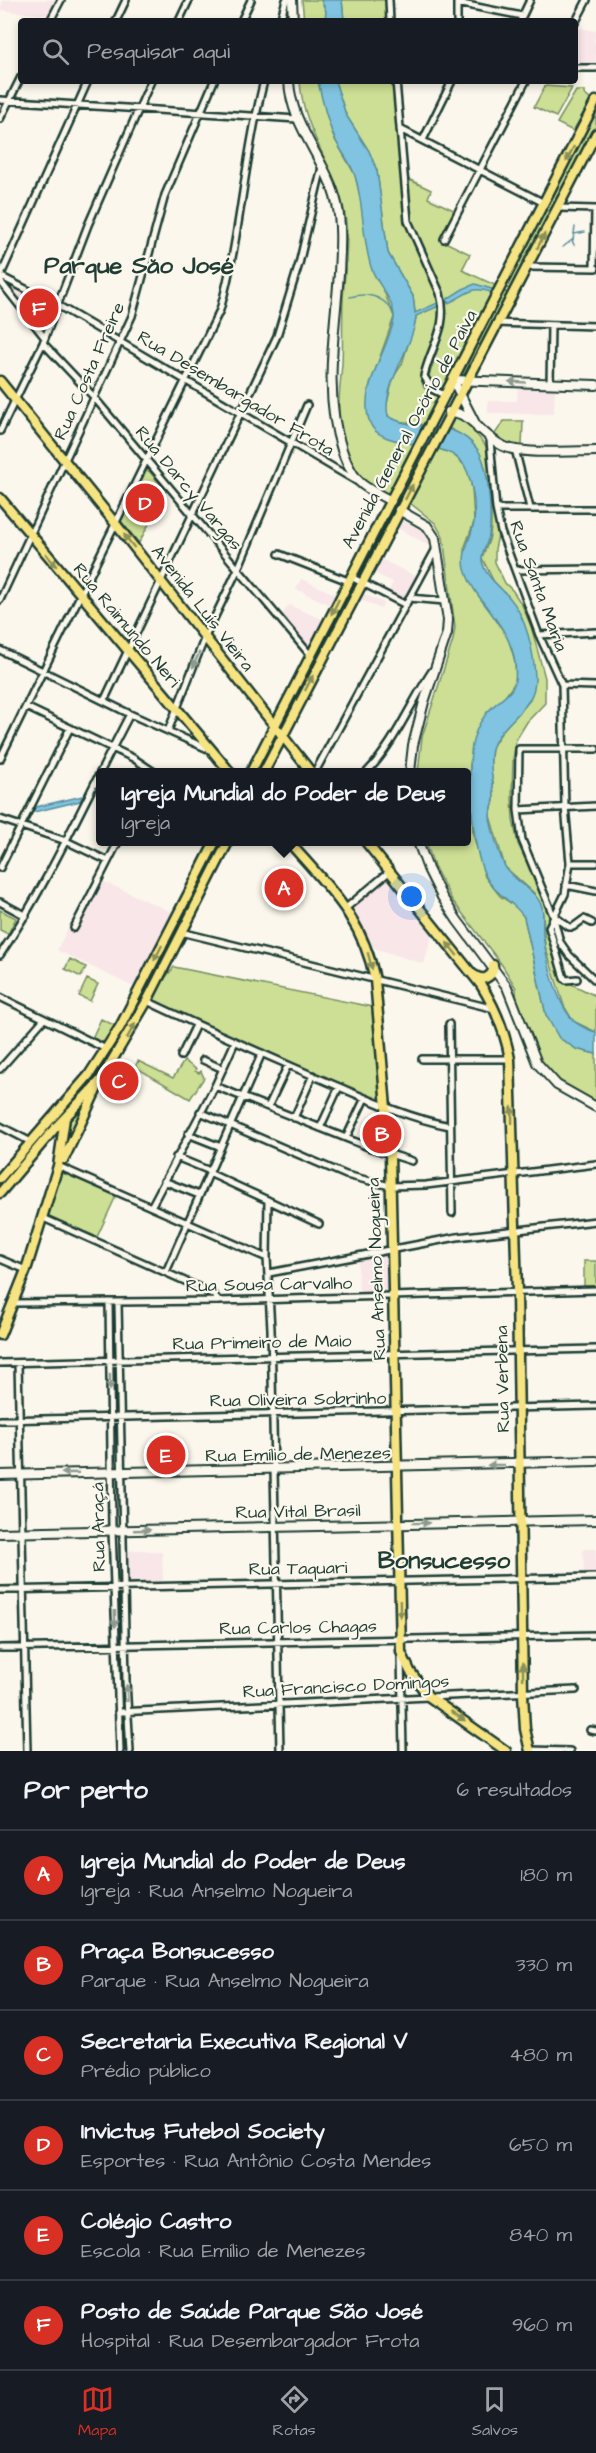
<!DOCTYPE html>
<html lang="pt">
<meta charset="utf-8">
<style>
:root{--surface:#171b24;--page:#20242c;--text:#f1f3f6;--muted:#9ea1a6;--line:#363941;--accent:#d93025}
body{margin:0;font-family:"Architects Daughter",sans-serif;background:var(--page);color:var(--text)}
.you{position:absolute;left:412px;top:897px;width:21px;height:21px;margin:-15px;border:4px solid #fff;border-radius:50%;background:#1a73e8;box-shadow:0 0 0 9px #1a73e833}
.badge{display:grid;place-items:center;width:39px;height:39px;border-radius:50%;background:var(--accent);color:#fff;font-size:20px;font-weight:700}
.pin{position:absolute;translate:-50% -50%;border:3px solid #fff;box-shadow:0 2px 6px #0006}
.popup{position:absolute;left:96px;top:768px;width:375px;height:78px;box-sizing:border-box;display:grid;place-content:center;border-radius:6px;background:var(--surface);filter:drop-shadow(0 2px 4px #0005);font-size:20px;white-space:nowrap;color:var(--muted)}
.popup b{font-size:22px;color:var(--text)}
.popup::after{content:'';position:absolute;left:50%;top:100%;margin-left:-12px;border:12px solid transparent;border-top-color:var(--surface)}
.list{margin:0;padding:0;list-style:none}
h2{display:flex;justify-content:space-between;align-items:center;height:78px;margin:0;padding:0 24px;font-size:26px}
h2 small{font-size:20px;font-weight:400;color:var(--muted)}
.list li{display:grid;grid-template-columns:39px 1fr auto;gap:18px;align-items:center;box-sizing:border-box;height:90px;padding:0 24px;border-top:2px solid var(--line)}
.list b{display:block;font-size:22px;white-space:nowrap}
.list p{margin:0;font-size:20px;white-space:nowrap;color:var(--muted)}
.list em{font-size:20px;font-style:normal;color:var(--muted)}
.icon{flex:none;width:33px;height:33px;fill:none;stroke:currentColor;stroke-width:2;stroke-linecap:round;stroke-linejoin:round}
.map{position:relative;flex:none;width:596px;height:1751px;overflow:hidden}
.search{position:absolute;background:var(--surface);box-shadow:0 3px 9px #0003;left:18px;right:18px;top:18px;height:66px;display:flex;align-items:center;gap:15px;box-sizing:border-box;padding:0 21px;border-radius:6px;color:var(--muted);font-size:22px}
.sheet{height:618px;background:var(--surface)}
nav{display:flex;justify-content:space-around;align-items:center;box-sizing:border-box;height:84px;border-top:2px solid var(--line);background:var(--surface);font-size:16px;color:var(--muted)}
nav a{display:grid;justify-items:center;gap:3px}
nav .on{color:var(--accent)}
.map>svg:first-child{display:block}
.built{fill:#f8e6e8}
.green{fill:#ccdf94;stroke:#768e64;stroke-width:1.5}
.water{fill:#80c4e1;stroke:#598e9c;stroke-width:1.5}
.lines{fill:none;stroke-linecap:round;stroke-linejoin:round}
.stream{stroke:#598e9c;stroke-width:1.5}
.street-casing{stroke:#1f3d34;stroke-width:10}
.secondary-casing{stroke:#1f3d34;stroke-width:12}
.primary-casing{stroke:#1f3d34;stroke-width:13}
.street{stroke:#fbf7ec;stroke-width:5}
.secondary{stroke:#fbf7ec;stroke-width:8}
.primary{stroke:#f6e381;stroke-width:8}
.oneway{fill:#8a905a}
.oneway2{fill:#8d9a90}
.labels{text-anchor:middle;stroke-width:4.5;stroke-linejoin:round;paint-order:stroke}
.street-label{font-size:18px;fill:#1f3d34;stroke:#fbf7ec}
.district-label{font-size:24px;font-weight:bold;fill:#1f3d34;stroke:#fbf7ec}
</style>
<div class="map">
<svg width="596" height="1751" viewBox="0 0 596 1751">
<rect width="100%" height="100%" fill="#fbf7ec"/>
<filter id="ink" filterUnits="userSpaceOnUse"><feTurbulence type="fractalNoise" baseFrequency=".0167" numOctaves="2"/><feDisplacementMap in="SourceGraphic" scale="12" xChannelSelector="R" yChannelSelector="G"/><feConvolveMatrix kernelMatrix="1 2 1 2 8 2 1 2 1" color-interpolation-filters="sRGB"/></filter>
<g filter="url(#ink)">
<path class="built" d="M3 0H56L48 15 0 10Z
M575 27 596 31 594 42 596 43V66H575Z
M15 286 52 306 46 325 42 327 11 290Z
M518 386 555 387 554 414 488 413V401H517Z
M398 518 428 534 432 547 394 526Z
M377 557 417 577 405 601 388 593 393 582 370 571Z
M301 579 337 595 332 606 296 589Z
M360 592 384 603 381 609 357 598Z
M289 605 324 620 309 651 281 616Z
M387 879H390L433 932 424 964 374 948 353 908Z
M100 880 174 913 136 988 57 950 68 928 76 931Z
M386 1255 389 1256V1288L386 1291 359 1293 358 1261Z
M151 1442 182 1443V1467L151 1468Z
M583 1549H596V1574H584Z
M140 1550 162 1552 163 1579 160 1583H131L129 1581V1551Z"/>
<path class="green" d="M302 0H321L326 11 325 21H304Z
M342 0H386L388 21H344Z
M300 81H318L333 136 355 175 382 286 394 317 368 391V404L376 431 395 440 416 443 388 498C375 491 360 483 353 470 332 437 339 400 342 364 343 343 342 321 343 300 344 275 349 248 346 223 341 172 303 136 300 81Z
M335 81H393L407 227 439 294C446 333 428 343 420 377L424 388 439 398 426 425 397 421 388 416 386 408 393 378 402 364 416 319 413 296 388 253 377 171 369 151 346 115Z
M545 86 572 88 556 117 534 107Z
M576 91H584V94L591 100 573 131 557 123Z
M596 109V126L511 289 506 288Z
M406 178 431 190 428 198 456 211 441 240 470 254 462 270 499 287 442 389 435 387 429 376 445 327V304L442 290 411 225Z
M504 291 509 294 465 375H462Z
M452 417 463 418 486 446 498 535 495 549V562L505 583 513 591 522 605 531 626 545 678V703L527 722 516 740 513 759 512 797 513 820 518 844 548 906 550 913 548 927 563 980 596 996V1032L573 1021 564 1006 545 946 543 914 534 893 505 867 490 816 494 801 493 781 490 770 492 747 503 730 530 700 509 597 494 582 482 558C484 552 487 546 489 540 494 521 489 470 479 453 473 440 459 434 447 427Z
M504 421H523L522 446 501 443 492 438Z
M424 445 426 446 359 579 355 577Z
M434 447 453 454 467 468 472 488 474 522 464 549 479 594 508 638 515 661 516 681 502 701 487 712 470 765 473 834 485 877 500 896 517 907 524 917 546 1015 576 1049 596 1054V1104L564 1087 552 1076 535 1054 517 1006 516 988 502 965 452 900 434 866 426 842H467V772H418L422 737 453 640 455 627 443 537 435 523 410 503Z
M145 471H149L166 491 139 543 121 521Z
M353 580 357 582 285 724 282 721Z
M0 910 16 918 8 934 0 930Z
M70 959 86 967 81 977 65 969Z
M174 967 373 1007 381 1102 157 1004 153 1000 161 983Z
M87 979 98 984 90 1001 79 996Z
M101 1019 116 1026 105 1043 92 1038Z
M138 1061 173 1078 184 1061 196 1069 195 1071 199 1073 201 1071 204 1078 190 1099 135 1067Z
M84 1107 67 1144 70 1120Z
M59 1171 116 1196 97 1237 46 1215Z
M584 1261H596V1287H584Z"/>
<path class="water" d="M321 0H342L344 21H325L326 11Z
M318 81H335L346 115 369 151 377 171 388 253 413 296 415 313 440 302 441 305 416 316C414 347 381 386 388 416 417 434 452 415 478 450 489 466 492 516 489 535 488 543 481 553 482 561 485 576 499 586 509 597 526 616 534 652 535 677 537 710 500 721 492 749 488 766 494 781 494 798 494 804 490 810 490 816 490 824 501 861 506 868 516 883 536 889 542 907 544 916 542 925 543 934 546 958 556 1001 572 1019 577 1025 589 1030 596 1032V1054L576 1049 559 1038 546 1015 524 917C513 901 494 894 485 875 472 848 467 775 472 745 474 734 479 723 486 714 502 693 519 698 515 663 510 623 474 602 465 569 461 551 471 539 474 522 476 506 472 473 461 461 440 438 380 450 370 423 359 395 379 364 388 338 390 332 395 322 394 315 392 296 376 284 371 267 362 238 364 205 355 176 351 162 340 151 334 137 327 120 322 100 318 81Z
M475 284 495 290 493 293C470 284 468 295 448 303L447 299 463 289Z
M82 796 80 801 30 813 32 808Z"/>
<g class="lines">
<path class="stream" d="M574 234 585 232
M573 240 575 227
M563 247 572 240 574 245
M350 297C367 292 382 296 393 311"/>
<g class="street-casing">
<path id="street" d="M389 0 390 21
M457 3 522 16
M50 21 61 0
M116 21 126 0
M179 21 189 0
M241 21 251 0
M280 21 286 0
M457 21V2
M520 21 530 0
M575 23 587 0
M575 68H596
M396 81 408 221 440 293C449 328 431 345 424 376L432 389 446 396
M0 100 297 119
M0 119 21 77
M400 129 544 203
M423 140 452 81
M558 208 596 209
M444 239 526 81
M527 267 596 268
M594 268 595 209
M0 276 59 306 358 482
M0 277 88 81
M0 281 45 338
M496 323 596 326
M43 343 92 395 311 656
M550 384 551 325
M0 431 43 343 88 225 151 81
M490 440 496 509 501 532 539 635 562 685 565 806 570 863 565 894 549 927 564 978 566 980 577 979
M515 449 530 508
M496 509H596
M279 554 348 581
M515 570 596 569
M351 577 406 605
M409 598 445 601
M0 600 132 316 165 195 214 81
M539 635 596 632
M0 650 130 714 210 750
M562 685 596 686
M104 701 277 336 299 264 322 167
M26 707 133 758 154 772
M168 731 205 637 238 569 307 405
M596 749H519L518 810 522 840 553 915 560 942 569 955 596 981
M0 759 220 310C241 235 244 156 264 81
M315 772 437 547
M367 772C395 743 410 704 432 671
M518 810 596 806
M0 819 66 841 108 861
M570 863H596
M0 868 70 728
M566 885 596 891
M0 902 26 916
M346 908 390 871
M554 916 569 927H573L584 919 592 923
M74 928 118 842
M181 932 495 1009
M0 955C51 879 87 795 130 714
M0 997 106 1049
M147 1001C203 1028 259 1052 316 1077 359 1095 403 1117 450 1126
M449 1024 452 1213
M181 1056 196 1025
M422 1059H510
M203 1060 223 1069
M0 1069 44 1019
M215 1086 371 1148 412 1161
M268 1107 288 1065
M200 1112 346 1175 390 1186 426 1185 596 1164
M294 1118 313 1075
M0 1126 31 1142
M320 1128 339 1087
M188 1134 221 1147
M346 1138 365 1098
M371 1148 385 1117
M176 1157 210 1171
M58 1166 267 1258
M209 1173 319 1224
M164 1181 199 1195
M268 1200 267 1258 271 1329 280 1751
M151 1207 215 1086 235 1042
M41 1217 196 1286 214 1295 218 1301
M0 1259 26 1270
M166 1272 262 1053
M269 1273 457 1237 596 1221
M109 1302 112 1530 120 1751
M14 1303 218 1301 596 1290
M118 1303 126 1681 130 1751
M0 1363 596 1349
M18 1363 27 1751
M0 1420 596 1406
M0 1590 596 1577
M0 1648 596 1635
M401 1657 403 1751
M118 1712 576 1690
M590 1730 596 1731
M529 1750 570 1751"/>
</g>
<g class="secondary-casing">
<path id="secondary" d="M292 0 293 21
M289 81C291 127 327 160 337 204 342 225 340 251 339 273 335 331 323 393 342 450 346 462 353 477 363 485 371 491 382 496 391 501
M449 412C470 411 483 437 503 446 521 455 574 451 596 451
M478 429 453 380 596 385
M399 510 427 526 435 538 448 620 447 633 424 702 413 745 410 772
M418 842 428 869 442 897 457 920 507 987 537 1063 557 1085 596 1107
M0 1475 596 1461
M0 1533 596 1520"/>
</g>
<g class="primary-casing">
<path id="primary" d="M0 381 115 523 311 772
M0 498 230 772
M251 772 596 101
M264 772 596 134
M289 842C328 887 363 918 375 980L390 1154 401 1652 410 1671 428 1696 506 1751
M366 842 481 985C496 1009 505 1031 510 1059L517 1292 523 1694 525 1729 530 1751
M474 975C481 980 488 980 493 971V965
M64 1159 99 1084
M0 1178 89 1075 120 1027 215 842
M0 1193 55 1128 100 1081 147 1001 228 842
M0 1335 26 1270 58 1166 65 1118"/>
</g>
<use href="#street" class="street"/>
<use href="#secondary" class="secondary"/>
<use href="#primary" class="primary"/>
</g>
<defs><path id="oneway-solid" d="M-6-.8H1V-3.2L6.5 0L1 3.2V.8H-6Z" transform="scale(1.5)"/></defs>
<g class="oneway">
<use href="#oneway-solid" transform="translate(570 154) rotate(117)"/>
<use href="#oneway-solid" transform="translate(541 241) rotate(-63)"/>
<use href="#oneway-solid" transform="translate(409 492) rotate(-63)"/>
<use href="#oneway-solid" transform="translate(129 541) rotate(-128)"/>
<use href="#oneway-solid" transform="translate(51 560) rotate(50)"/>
<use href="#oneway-solid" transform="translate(335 607) rotate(117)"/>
<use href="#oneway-solid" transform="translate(309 683) rotate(-63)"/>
<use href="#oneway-solid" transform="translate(452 949) rotate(-129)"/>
<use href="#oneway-solid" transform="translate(158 953) rotate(117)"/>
<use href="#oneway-solid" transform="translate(370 961) rotate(75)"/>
<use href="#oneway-solid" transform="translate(131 1031) rotate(-61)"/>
<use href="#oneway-solid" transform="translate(512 1115) rotate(-91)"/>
<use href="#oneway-solid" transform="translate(400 1609) rotate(89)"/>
<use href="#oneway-solid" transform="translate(523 1671) rotate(-91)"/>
<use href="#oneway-solid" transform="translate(458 1716) rotate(34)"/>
</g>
<g class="oneway2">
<use href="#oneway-solid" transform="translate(517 382) rotate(-177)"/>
<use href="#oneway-solid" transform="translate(196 660) rotate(113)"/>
<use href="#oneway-solid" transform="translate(110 1382) rotate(89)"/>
<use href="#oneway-solid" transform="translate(496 1465) rotate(179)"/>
<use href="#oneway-solid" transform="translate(70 1473) rotate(178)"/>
<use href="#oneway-solid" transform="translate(421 1523) rotate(-1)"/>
<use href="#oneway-solid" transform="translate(142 1530) rotate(-2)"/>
<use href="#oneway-solid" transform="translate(115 1619) rotate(89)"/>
<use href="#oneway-solid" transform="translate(127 1693) rotate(-93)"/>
</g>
</g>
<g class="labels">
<g class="street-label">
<text transform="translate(89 371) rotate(-66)" y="6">Rua Costa Freire</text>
<text transform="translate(236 393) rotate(31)" y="6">Rua Desembargador Frota</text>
<text transform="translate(409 429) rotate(-62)" y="6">Avenida General Osório de Paiva</text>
<text transform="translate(189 488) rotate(50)" y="6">Rua Darcy Vargas</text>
<text transform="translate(539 586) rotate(70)" y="6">Rua Santa Maria</text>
<text transform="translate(203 608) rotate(52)" y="6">Avenida Luís Vieira</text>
<text transform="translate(127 625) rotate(50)" y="6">Rua Raimundo Neri</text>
<text transform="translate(376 1269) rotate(-92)" y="6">Rua Anselmo Nogueira</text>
<text transform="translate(269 1284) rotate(-1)" y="6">Rua Sousa Carvalho</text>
<text transform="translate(262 1342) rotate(-1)" y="6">Rua Primeiro de Maio</text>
<text transform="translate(502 1379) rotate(-91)" y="6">Rua Verbena</text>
<text transform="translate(298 1399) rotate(-1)" y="6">Rua Oliveira Sobrinho</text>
<text transform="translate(298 1454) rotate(-1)" y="6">Rua Emílio de Menezes</text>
<text transform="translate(298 1511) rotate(-1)" y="6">Rua Vital Brasil</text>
<text transform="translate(98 1527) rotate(-91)" y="6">Rua Araçá</text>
<text transform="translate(298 1568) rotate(-1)" y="6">Rua Taquari</text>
<text transform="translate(298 1627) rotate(-1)" y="6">Rua Carlos Chagas</text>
<text transform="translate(346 1686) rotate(-3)" y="6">Rua Francisco Domingos</text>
</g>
<g class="district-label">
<text x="139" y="273">Parque Săo José</text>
<text x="444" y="1568">Bonsucesso</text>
</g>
</g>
</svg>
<div class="you"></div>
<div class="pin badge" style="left:284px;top:888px">A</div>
<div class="popup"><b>Igreja Mundial do Poder de Deus</b>Igreja</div>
<div class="pin badge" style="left:382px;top:1134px">B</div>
<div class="pin badge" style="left:119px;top:1081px">C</div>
<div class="pin badge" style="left:145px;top:503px">D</div>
<div class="pin badge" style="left:166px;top:1455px">E</div>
<div class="pin badge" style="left:39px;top:308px">F</div>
<div class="search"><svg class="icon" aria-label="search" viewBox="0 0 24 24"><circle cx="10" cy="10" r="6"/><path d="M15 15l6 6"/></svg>Pesquisar aqui</div>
</div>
<section class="sheet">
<h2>Por perto<small>6 resultados</small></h2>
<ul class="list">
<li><span class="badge">A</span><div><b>Igreja Mundial do Poder de Deus</b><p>Igreja · Rua Anselmo Nogueira</p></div><em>180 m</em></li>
<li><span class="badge">B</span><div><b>Praça Bonsucesso</b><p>Parque · Rua Anselmo Nogueira</p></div><em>330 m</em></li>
<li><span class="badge">C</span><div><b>Secretaria Executiva Regional V</b><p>Prédio público</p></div><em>480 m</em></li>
<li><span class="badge">D</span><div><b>Invictus Futebol Society</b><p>Esportes · Rua Antônio Costa Mendes</p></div><em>650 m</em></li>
<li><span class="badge">E</span><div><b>Colégio Castro</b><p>Escola · Rua Emílio de Menezes</p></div><em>840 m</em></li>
<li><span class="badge">F</span><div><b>Posto de Saúde Parque São José</b><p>Hospital · Rua Desembargador Frota</p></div><em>960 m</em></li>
</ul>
</section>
<nav>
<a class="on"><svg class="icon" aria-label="map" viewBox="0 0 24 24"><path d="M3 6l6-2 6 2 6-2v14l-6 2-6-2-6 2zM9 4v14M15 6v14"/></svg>Mapa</a>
<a><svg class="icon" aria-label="directions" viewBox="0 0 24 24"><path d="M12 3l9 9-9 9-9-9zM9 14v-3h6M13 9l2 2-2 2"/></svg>Rotas</a>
<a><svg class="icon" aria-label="saved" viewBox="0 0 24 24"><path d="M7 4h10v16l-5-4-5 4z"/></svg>Salvos</a>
</nav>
